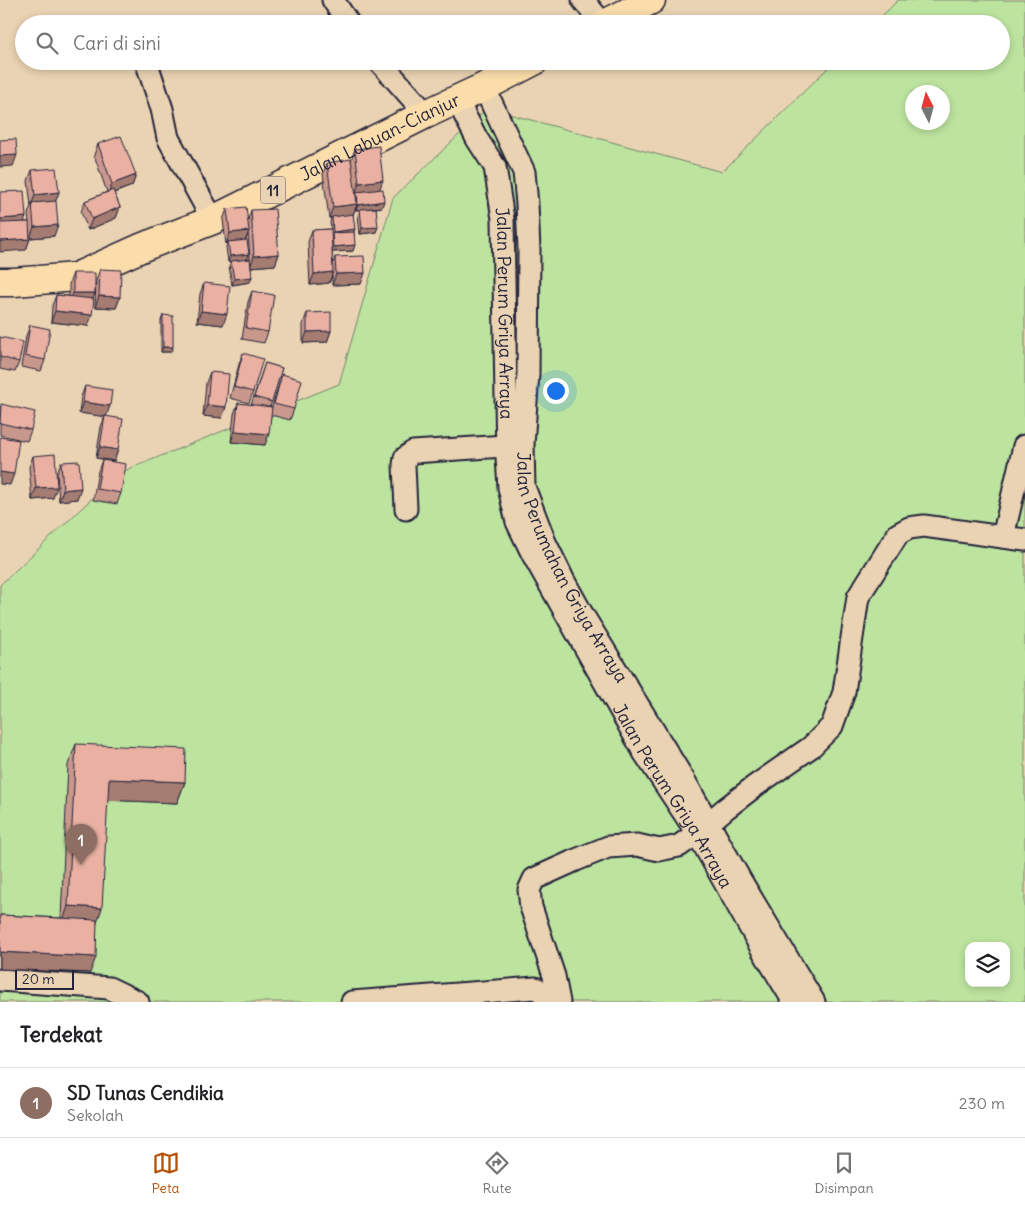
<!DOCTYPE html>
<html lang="id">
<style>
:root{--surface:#fff;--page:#f2f2f2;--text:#202124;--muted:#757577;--line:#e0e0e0;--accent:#b45309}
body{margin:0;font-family:Delius,sans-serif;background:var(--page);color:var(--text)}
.controls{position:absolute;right:15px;bottom:15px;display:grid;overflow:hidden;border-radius:10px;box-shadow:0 2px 8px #0003}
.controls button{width:45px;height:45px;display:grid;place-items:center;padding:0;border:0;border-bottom:1px solid var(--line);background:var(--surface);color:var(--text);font:25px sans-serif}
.compass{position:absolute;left:905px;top:85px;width:45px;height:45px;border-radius:50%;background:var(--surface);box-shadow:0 2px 8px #0003;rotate:354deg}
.scale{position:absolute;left:15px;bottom:12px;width:59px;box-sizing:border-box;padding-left:5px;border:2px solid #22223b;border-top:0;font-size:14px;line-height:18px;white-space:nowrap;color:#22223b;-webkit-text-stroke:4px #ead3b2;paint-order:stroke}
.you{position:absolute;left:555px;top:390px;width:18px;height:18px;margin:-12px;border:4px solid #fff;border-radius:50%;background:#1a73e8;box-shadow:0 0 0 8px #1a73e833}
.badge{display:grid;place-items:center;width:32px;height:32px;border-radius:50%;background:var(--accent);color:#fff;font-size:16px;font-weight:700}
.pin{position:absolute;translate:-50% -41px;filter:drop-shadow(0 1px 2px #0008)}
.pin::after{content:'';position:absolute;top:26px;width:18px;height:15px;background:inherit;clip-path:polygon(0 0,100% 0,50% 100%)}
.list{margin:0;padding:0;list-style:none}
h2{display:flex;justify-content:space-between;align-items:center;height:65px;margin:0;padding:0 20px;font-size:21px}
h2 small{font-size:16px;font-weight:400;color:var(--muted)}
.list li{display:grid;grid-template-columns:32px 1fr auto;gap:15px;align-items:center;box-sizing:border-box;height:70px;padding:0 20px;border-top:1px solid var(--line)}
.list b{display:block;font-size:19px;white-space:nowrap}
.list p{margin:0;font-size:16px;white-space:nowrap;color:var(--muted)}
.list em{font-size:16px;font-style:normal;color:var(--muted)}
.icon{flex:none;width:28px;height:28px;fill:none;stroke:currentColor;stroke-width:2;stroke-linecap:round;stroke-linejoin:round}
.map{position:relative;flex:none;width:1025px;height:1002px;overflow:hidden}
.search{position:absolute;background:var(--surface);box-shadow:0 2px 8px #0003;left:15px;right:15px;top:15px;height:55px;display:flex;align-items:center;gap:12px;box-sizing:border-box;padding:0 18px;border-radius:28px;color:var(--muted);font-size:19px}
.sheet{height:135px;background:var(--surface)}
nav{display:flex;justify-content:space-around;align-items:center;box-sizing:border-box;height:70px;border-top:1px solid var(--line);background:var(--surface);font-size:14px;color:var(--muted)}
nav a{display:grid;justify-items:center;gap:2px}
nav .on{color:var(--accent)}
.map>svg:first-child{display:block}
.green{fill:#bde49f;stroke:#70836d;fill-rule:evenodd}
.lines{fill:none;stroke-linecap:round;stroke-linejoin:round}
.minor-casing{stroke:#22223b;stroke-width:25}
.highway-casing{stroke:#22223b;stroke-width:31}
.minor{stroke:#ead3b2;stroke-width:21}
.highway{stroke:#fbddab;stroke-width:28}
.wall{fill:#c9988c;stroke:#22223b;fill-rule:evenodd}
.shaded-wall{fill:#a47c72;stroke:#22223b}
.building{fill:#eab1a3;stroke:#22223b}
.labels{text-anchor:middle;stroke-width:4.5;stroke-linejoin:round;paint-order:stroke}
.shield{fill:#ead3b2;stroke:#5e575f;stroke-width:1}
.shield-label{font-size:16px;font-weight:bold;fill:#22223b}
.street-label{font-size:18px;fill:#22223b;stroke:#ead3b2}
</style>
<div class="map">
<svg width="1025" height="1002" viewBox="0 0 1025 1002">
<rect width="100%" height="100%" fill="#ead3b2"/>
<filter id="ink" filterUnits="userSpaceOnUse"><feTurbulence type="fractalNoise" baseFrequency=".02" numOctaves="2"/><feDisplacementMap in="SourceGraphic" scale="10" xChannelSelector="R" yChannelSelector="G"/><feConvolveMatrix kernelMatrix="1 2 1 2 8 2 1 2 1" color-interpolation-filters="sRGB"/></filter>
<g filter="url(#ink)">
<path class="green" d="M898 0H1025V1002H0V585L119 473 339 384 393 198 487 108 722 172 835 61H1001V24H874ZM912 92H942V122H912ZM969 946H1006V983H969Z"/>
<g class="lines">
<g class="minor-casing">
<g id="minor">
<path d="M333 0 349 24"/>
<path d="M583 0 603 24"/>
<path d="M146 61 162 109 168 138 213 220"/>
<path d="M379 61 426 114"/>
<path id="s1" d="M484 87 524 172 527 204 529 250 528 374 523 445 524 487 545 542 564 581 584 617 684 780 741 881 814 1002"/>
<path id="s2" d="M457 100 477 139 495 167 503 219 507 458 509 488 517 522 532 553 645 754 697 833 763 951 794 1002"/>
<path d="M406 509 404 465 405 458 413 452 520 445"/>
<path d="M1003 537 1024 446"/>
<path d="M0 980 109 988 138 1002"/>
<path d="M352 1002 535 988 545 993 546 1002"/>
<path d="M559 1002 554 976 531 907 529 890 534 879 576 860 608 847 637 845 659 850 679 846 697 833 725 809 755 786 811 747 832 726 844 692 858 597 898 534 909 528 924 526 1025 540"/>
</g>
</g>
<g class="highway-casing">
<g id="highway">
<path d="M605 24 651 0"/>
<path id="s3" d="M0 282H14L76 277 143 247 213 220 426 114 484 87 534 61"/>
</g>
</g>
<use href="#minor" class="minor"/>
<use href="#highway" class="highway"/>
</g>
<path class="wall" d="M98 144 136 175 132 186 114 193 120 207 116 218 88 230 81 212 85 201 107 192 94 155Z
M355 149 379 189 382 207 376 208V232L360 234 358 215 360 210H356V207L353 215 354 232 353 251 332 252 333 264 335 257 361 284 332 285V276L329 283 310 285 308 242 312 230 331 229 330 223 331 218H329L323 174 327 163 351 160Z
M32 170 59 192 55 201 54 236 30 238 26 250 24 222H29L28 214 31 206 28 181Z
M227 209 248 220 251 210 279 254 275 265 251 267 250 282 232 285 229 266 231 262H228L226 247 227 244H226L223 220ZM248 234 250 259H247L246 240Z
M100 269 120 297 116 308 95 307 96 280Z
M73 273 93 299 88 326 51 322 52 306 56 295 69 296V284Z
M204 283 223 325 197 322 200 294Z
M252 291 268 332 264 343 242 339 248 302Z
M307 313 331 331 327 342 303 343V324Z
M163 315 171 352H161V321Z
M30 325 45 360 41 371 21 367 26 336Z
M0 337 19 362 15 372 0 369Z
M243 353 253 392 249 403 230 398 239 364Z
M265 363 282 368 270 407 271 410 282 374 294 409 290 420 271 415 265 445 231 442 234 414 238 403 251 405Z
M210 372 222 418 203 416 206 383Z
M85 386 106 416 118 450 114 461 96 458 101 427 105 416 79 413 81 397Z
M0 406 31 430 27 441 0 435Z
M33 456 53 498 32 500 29 467Z
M102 460 121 493 117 504 93 500 98 471Z
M61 462 77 499 59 501 57 473Z
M76 744 185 782 177 803 107 800 90 973 0 969V915L61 918 68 765Z"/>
<path class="shaded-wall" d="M17 155 13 166 0 167V156Z
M136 175 132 186 108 195 112 184Z
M383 180 379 191 357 192 355 194 359 183Z
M59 192 55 203H32L31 206 35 195Z
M384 201 382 207 356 210 358 205Z
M357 204 353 215 329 218 333 207Z
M120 207 116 218 88 230 92 219Z
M26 217 22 228 0 229V219Z
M58 225 54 236 30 238 34 227Z
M378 227 376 232 360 234 362 228Z
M355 229 353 234 332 235 333 232Z
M249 231 245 242H228L227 244H226L230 233Z
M30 239 26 250 0 252V241Z
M355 245 353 251 331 252 333 247Z
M249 254 247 260 228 262 230 256Z
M279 254 275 265 250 267 254 256Z
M333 272 329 283 310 285 314 274Z
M365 273 361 284 332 285 336 274Z
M252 277 250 282 232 285 234 279Z
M73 293H95L91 304H69Z
M99 296 120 297 116 308 95 307Z
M55 311 92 315 88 326 51 322Z
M201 311 227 314 223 325 197 322Z
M331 331 327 342 303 343 307 332Z
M163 347H173L171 352H161Z
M83 402 110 406 106 417 79 413Z
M207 405 226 407 222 418 203 416Z
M235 431 269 434 265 445 231 442Z
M100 447 118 450 114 461 96 458Z
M0 472 14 474 10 485 0 484Z
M57 487 53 498 32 500 36 488Z
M81 488 77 499 59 501 63 490Z
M109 779 185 782 177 803 101 800Z
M68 906 102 908 95 929 61 927Z
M0 952 96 957 90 973 0 969Z"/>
<path class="building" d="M121 136 136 175 112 184 98 144Z
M16 139 17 155 0 156V140Z
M379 146 383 180 359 183 355 149Z
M351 159 357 204 333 207 327 163Z
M56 168 59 192 35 195 32 170Z
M383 189 384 201 358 205 357 192Z
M113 190 120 207 92 219 85 201Z
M24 191 26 217 0 219V192Z
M56 201 58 225 34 227 32 203Z
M246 207 249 231 230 233 227 209Z
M376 208 378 227 362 228 360 209Z
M275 209 279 254 254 256 251 210Z
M353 214 355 229 333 232 332 217Z
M29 222 30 239 0 241V223Z
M331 229 333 272 314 274 312 230Z
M354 232 355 245 333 247 332 233Z
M247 240 249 254 230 256 228 242Z
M364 256 365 273 336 274 335 257Z
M250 259 252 277 234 279 231 261Z
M100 269 121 270 120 297 99 296Z
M73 273H95V293H73Z
M204 283 230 286 227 314 201 311Z
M252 291 274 295 268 332 246 328Z
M56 295 94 299 92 315 55 311Z
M331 312V331L307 332V313Z
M163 315 173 316V347H163Z
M30 325 50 329 45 360 25 356Z
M0 337 23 342 19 362 0 357Z
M243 353 263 359 253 392 234 387Z
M265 363 282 368 272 402 254 397Z
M210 372 229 374 226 407 207 405Z
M282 374 302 380 294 409 274 404Z
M85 386 112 390 110 406 83 402Z
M238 403 272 407 269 434 235 431Z
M1 404 35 412 31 430 0 423Z
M105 416 123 419 118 450 100 447Z
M0 437 19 440 14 474 0 472Z
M55 454 57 487 36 488 33 456Z
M102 460 126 464 121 493 97 489Z
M79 461 81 488 63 490 61 462Z
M76 744 186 749 185 782 109 779 102 908 68 906Z
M0 915 97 920 96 957 0 952Z"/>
</g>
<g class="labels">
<rect class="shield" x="260.5" y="176.5" width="25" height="27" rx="4"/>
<g class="shield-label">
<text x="273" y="196">11</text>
</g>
<g class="street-label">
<text dy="6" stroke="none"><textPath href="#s3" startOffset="411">Jalan Labuan-Cianjur</textPath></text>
<text dy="6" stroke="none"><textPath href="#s2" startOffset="224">Jalan Perum Griya Arraya</textPath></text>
<text dy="6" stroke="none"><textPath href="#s1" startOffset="501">Jalan Perumahan Griya Arraya</textPath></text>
<text dy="6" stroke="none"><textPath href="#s2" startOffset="749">Jalan Perum Griya Arraya</textPath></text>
</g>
</g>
</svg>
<div class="controls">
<button><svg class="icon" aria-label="layers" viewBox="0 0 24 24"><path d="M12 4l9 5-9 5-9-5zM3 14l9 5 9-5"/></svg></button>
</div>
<svg class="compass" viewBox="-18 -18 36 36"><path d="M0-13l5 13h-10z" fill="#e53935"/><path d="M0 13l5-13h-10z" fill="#757577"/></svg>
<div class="scale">20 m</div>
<div class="you"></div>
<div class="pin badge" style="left:81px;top:865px;background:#8d6e63">1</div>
<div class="search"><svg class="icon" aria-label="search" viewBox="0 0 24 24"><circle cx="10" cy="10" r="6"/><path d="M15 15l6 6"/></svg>Cari di sini</div>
</div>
<section class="sheet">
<h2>Terdekat<small></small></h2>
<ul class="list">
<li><span class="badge" style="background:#8d6e63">1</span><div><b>SD Tunas Cendikia</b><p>Sekolah</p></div><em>230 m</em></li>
</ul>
</section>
<nav>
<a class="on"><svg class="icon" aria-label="map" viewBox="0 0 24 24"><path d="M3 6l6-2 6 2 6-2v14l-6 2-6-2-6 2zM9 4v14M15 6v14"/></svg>Peta</a>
<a><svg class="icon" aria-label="directions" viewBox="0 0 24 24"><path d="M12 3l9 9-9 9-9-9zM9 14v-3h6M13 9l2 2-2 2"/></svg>Rute</a>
<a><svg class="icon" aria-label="saved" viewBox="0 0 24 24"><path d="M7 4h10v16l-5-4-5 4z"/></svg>Disimpan</a>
</nav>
